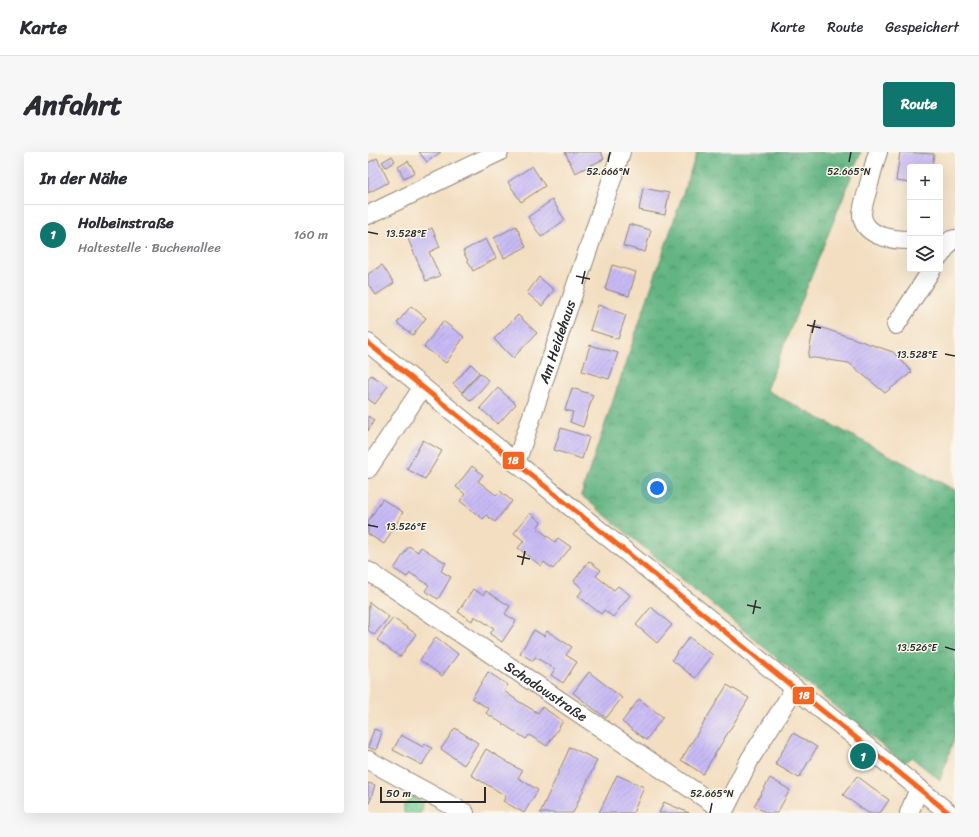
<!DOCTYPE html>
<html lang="de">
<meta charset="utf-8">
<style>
:root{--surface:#fff;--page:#f7f7f7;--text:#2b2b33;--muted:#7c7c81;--line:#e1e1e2;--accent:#0f766e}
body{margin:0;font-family:Sriracha,sans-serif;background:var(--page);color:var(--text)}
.controls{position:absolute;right:12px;top:12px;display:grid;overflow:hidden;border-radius:4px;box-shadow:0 4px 16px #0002}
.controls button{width:36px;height:36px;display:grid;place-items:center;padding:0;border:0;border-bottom:1px solid var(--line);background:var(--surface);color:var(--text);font:20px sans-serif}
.scale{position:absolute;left:12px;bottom:10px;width:106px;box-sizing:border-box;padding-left:4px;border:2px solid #2b2b2b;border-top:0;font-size:11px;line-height:14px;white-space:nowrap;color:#2b2b2b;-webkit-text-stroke:3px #fbf7ec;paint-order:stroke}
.you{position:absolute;left:289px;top:336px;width:14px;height:14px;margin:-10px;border:3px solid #fff;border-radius:50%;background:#1a73e8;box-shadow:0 0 0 6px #1a73e833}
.badge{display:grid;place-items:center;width:26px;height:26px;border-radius:50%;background:var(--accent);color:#fff;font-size:13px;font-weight:700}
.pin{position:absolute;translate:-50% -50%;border:2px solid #fff;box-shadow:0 1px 4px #0006}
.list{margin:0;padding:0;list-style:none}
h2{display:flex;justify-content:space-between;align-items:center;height:52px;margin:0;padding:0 16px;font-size:17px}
h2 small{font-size:13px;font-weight:400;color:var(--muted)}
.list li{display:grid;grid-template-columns:26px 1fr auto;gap:12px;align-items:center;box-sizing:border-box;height:60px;padding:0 16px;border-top:1px solid var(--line)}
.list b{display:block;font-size:15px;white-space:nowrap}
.list p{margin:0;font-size:13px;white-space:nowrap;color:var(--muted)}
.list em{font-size:13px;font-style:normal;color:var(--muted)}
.icon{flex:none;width:22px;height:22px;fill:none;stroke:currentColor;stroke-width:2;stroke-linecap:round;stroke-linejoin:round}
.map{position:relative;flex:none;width:587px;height:661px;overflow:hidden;border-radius:4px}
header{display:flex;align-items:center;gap:24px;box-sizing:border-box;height:56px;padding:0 20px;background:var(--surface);border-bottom:1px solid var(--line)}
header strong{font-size:19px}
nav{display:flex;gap:22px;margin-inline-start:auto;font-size:14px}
.intro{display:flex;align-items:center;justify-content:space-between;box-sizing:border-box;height:96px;padding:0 24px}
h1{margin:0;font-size:28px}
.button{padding:10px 18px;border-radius:4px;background:var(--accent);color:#fff;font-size:14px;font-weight:700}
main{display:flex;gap:24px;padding:0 24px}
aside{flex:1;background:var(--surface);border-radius:4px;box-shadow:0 4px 16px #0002}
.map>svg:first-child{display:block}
.forest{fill:url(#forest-crowns);stroke:#467056}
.park{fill:url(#park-dots);stroke:#527e62}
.building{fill:url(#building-hatch)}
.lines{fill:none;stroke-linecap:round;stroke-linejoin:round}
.minor-casing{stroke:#8f8476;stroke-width:20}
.minor{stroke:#fff;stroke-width:18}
.bus-1-casing{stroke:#fbf7ec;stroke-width:8}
.bus-1{stroke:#f26522;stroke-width:5}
.ticks{fill:none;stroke:#2b2b2b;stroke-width:1.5}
.labels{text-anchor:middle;stroke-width:3;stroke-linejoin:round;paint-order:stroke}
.street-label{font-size:14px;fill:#2b2b2b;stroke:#fbf7ec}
.ticks-label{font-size:10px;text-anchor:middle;fill:#2b2b2b;stroke:#fbf7ec;stroke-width:3;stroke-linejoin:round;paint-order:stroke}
.line-badge{stroke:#fbf7ec;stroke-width:1.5}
.badge-label{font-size:11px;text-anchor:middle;font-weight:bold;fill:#fff}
</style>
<header>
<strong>Karte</strong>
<nav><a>Karte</a><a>Route</a><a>Gespeichert</a></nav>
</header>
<div class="intro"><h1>Anfahrt</h1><a class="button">Route</a></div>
<main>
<aside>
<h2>In der Nähe<small></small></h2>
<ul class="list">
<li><span class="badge">1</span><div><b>Holbeinstraße</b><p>Haltestelle · Buchenallee</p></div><em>160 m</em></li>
</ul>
</aside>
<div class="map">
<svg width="587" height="661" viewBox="0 0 587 661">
<defs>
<pattern id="forest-crowns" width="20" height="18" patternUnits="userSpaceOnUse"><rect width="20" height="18" fill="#62b481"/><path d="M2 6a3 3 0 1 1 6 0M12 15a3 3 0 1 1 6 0" fill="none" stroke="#51936a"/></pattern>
<pattern id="park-dots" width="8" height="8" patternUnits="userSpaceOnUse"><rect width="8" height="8" fill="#78d299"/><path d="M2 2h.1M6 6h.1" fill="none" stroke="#68b484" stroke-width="1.8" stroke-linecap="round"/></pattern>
<pattern id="building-hatch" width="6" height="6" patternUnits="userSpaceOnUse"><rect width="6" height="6" fill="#c7baf5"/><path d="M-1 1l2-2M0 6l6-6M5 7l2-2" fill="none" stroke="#aba0d2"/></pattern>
</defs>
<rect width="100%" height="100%" fill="#fbf7ec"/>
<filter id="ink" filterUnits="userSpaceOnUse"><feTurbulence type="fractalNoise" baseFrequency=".025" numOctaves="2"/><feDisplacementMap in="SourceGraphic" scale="8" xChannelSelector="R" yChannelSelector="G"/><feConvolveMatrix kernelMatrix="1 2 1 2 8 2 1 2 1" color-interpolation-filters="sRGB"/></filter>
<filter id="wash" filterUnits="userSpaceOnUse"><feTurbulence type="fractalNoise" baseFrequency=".012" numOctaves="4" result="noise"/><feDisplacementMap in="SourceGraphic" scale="16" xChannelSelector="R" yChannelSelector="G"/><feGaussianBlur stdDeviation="0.9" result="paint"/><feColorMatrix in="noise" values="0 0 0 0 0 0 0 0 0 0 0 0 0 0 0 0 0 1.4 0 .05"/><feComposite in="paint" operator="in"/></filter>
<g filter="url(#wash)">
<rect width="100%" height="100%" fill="#f3dec1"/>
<path class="forest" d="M329 0H493L398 238 587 338V584L572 628 543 605 536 612 213 343Z"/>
<path class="park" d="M43 646H48L54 650 53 661H36V652Z"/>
<g id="blocks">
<path class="building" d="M51 0H73L59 10Z
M197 0H233L236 7 207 21Z
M532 0 566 2 564 15H542V31L528 29Z
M24 4 27 9 18 15 14 10Z
M9 6 21 30 0 41V11Z
M40 9 47 20 36 26 30 15Z
M164 14 177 34 153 50 140 30Z
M275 36 301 41 297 63 271 58Z
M184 48 197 68 173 85 160 65Z
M261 72 283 78 277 100 255 94Z
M148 74 158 95 136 106 126 86Z
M64 76 72 95 61 100 72 124 58 129 40 87Z
M118 87 128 106 105 119 95 99Z
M14 113 26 131 8 143 0 132V122Z
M244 113 268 120 261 144 237 137Z
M171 125 186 138 174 154 159 141Z
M230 153 258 163 250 187 222 178Z
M43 154 58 166 45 183 29 171Z
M150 163 169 181 145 206 126 187Z
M75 169 96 185 78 211 56 195Z
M446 173 525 200 544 220 517 241 481 211 440 205Z
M222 193 250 201 241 227 214 219Z
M103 212 111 220 94 240 85 232Z
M112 221 121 229 103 249 94 241Z
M3 223 20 234 7 252 0 247V227Z
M130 236 148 252 130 272 112 256Z
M204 236 225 243 215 275 202 270 205 260 197 258Z
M0 264 6 268 0 279Z
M193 276 221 285 214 307 186 298Z
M55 288 74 299 57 327 39 317Z
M104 314 115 323 110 329 128 343 132 339 144 349 127 370 118 363 115 367 92 349 97 342 88 335Z
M14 347 35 360 16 392 0 382V370Z
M162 361 173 370 169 376 187 390 190 386 203 395 185 417 176 410 173 414 150 396 156 389 146 381Z
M41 394 50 400 53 395 78 411 73 419 83 425 70 447 57 439 61 433 42 421 39 425 26 417Z
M221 409 233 418 228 424 246 438 250 434 262 443 245 465 236 458 233 462 210 444 215 437 206 429Z
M105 437 115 443 118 439 142 454 137 462 148 469 134 490 122 482 126 476 106 464 104 469 90 460Z
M1 450 21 465 6 483 0 478Z
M283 455 304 473 289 491 268 473Z
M25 466 48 482 32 505 9 488Z
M166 478 176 484 179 479 204 495 198 503 209 510 195 531 183 523 187 517 167 505 165 509 152 501Z
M68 485 90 502 74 524 52 508Z
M321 485 345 503 327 526 304 508Z
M120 520 140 533 136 539 150 549 170 561 174 555 195 569 179 594 161 583 158 587 118 561 121 557 104 546Z
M221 520 254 546 238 566 205 541Z
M359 533 381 546 335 622 313 608Z
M271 547 295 565 278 588 254 570Z
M87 576 110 591 96 613 73 597Z
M6 577 14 580 8 598 0 595Z
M425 581 449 595 431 626 407 612Z
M33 583 55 595 57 592 64 596 54 613 25 598Z
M202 595 229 608 205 661H172Z
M118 597 154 619 150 626 170 638 156 661 135 649 138 644 103 623Z
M249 623 276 635 265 661H231Z
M489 624 521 648 512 661H500L475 643Z
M402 626 422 638 409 661H399L386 654Z
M0 631 7 633 0 655Z
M296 650 321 661H291Z"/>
</g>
</g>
<g filter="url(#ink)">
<use href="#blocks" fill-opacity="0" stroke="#8f8476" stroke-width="1"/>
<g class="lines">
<g class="minor-casing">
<g id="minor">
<path d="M510 0C506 12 503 24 500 36 498 44 494 54 494 63 496 85 525 88 542 88"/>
<path d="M0 63 131 0"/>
<path d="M572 104 583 88 587 87"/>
<path d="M528 173 564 117"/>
<path d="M0 191 581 661"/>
<path id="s1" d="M148 311 253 0"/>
<path d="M0 317 54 236"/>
<path id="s2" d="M0 419 356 659"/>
<path d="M0 608 97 661"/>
<path d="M355 661 382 607 427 536"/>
<path d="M541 661 551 636"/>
</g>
</g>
<use href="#minor" class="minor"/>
<g class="bus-1-casing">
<path id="bus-1" d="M0 191 581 661"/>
</g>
<use href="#bus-1" class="bus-1"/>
</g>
</g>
<path class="ticks" d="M240 10 242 0M481 10 483 0M0 80 10 82M208 124 222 127M214 132 217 119M439 173 453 176M444 181 447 168M577 202 587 204M0 373 10 375M149 404 162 407M154 413 157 399M379 453 393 456M385 462 388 448M577 495 587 498M342 661 344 651"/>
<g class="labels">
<g class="street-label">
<text dy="5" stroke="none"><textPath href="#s1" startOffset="128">Am Heidehaus</textPath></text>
<text dy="5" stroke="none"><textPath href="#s2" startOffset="215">Schadowstraße</textPath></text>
</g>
</g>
<g class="ticks-label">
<text x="240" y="23">52.666°N</text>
<text x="481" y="23">52.665°N</text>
<text x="38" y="85">13.528°E</text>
<text x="549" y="206">13.528°E</text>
<text x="38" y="378">13.526°E</text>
<text x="549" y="499">13.526°E</text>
<text x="344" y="645">52.665°N</text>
</g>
<g class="line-badge">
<rect x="134" y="299" width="23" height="19" rx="4" fill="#f26522"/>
<rect x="424" y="534" width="23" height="19" rx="4" fill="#f26522"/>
</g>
<g class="badge-label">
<text x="145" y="312">18</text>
<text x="436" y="547">18</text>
</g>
</svg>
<div class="controls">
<button>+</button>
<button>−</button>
<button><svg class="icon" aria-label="layers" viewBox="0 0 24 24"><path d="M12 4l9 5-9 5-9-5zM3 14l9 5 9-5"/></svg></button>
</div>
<div class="scale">50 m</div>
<div class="you"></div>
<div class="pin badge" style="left:495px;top:604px">1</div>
</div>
</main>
